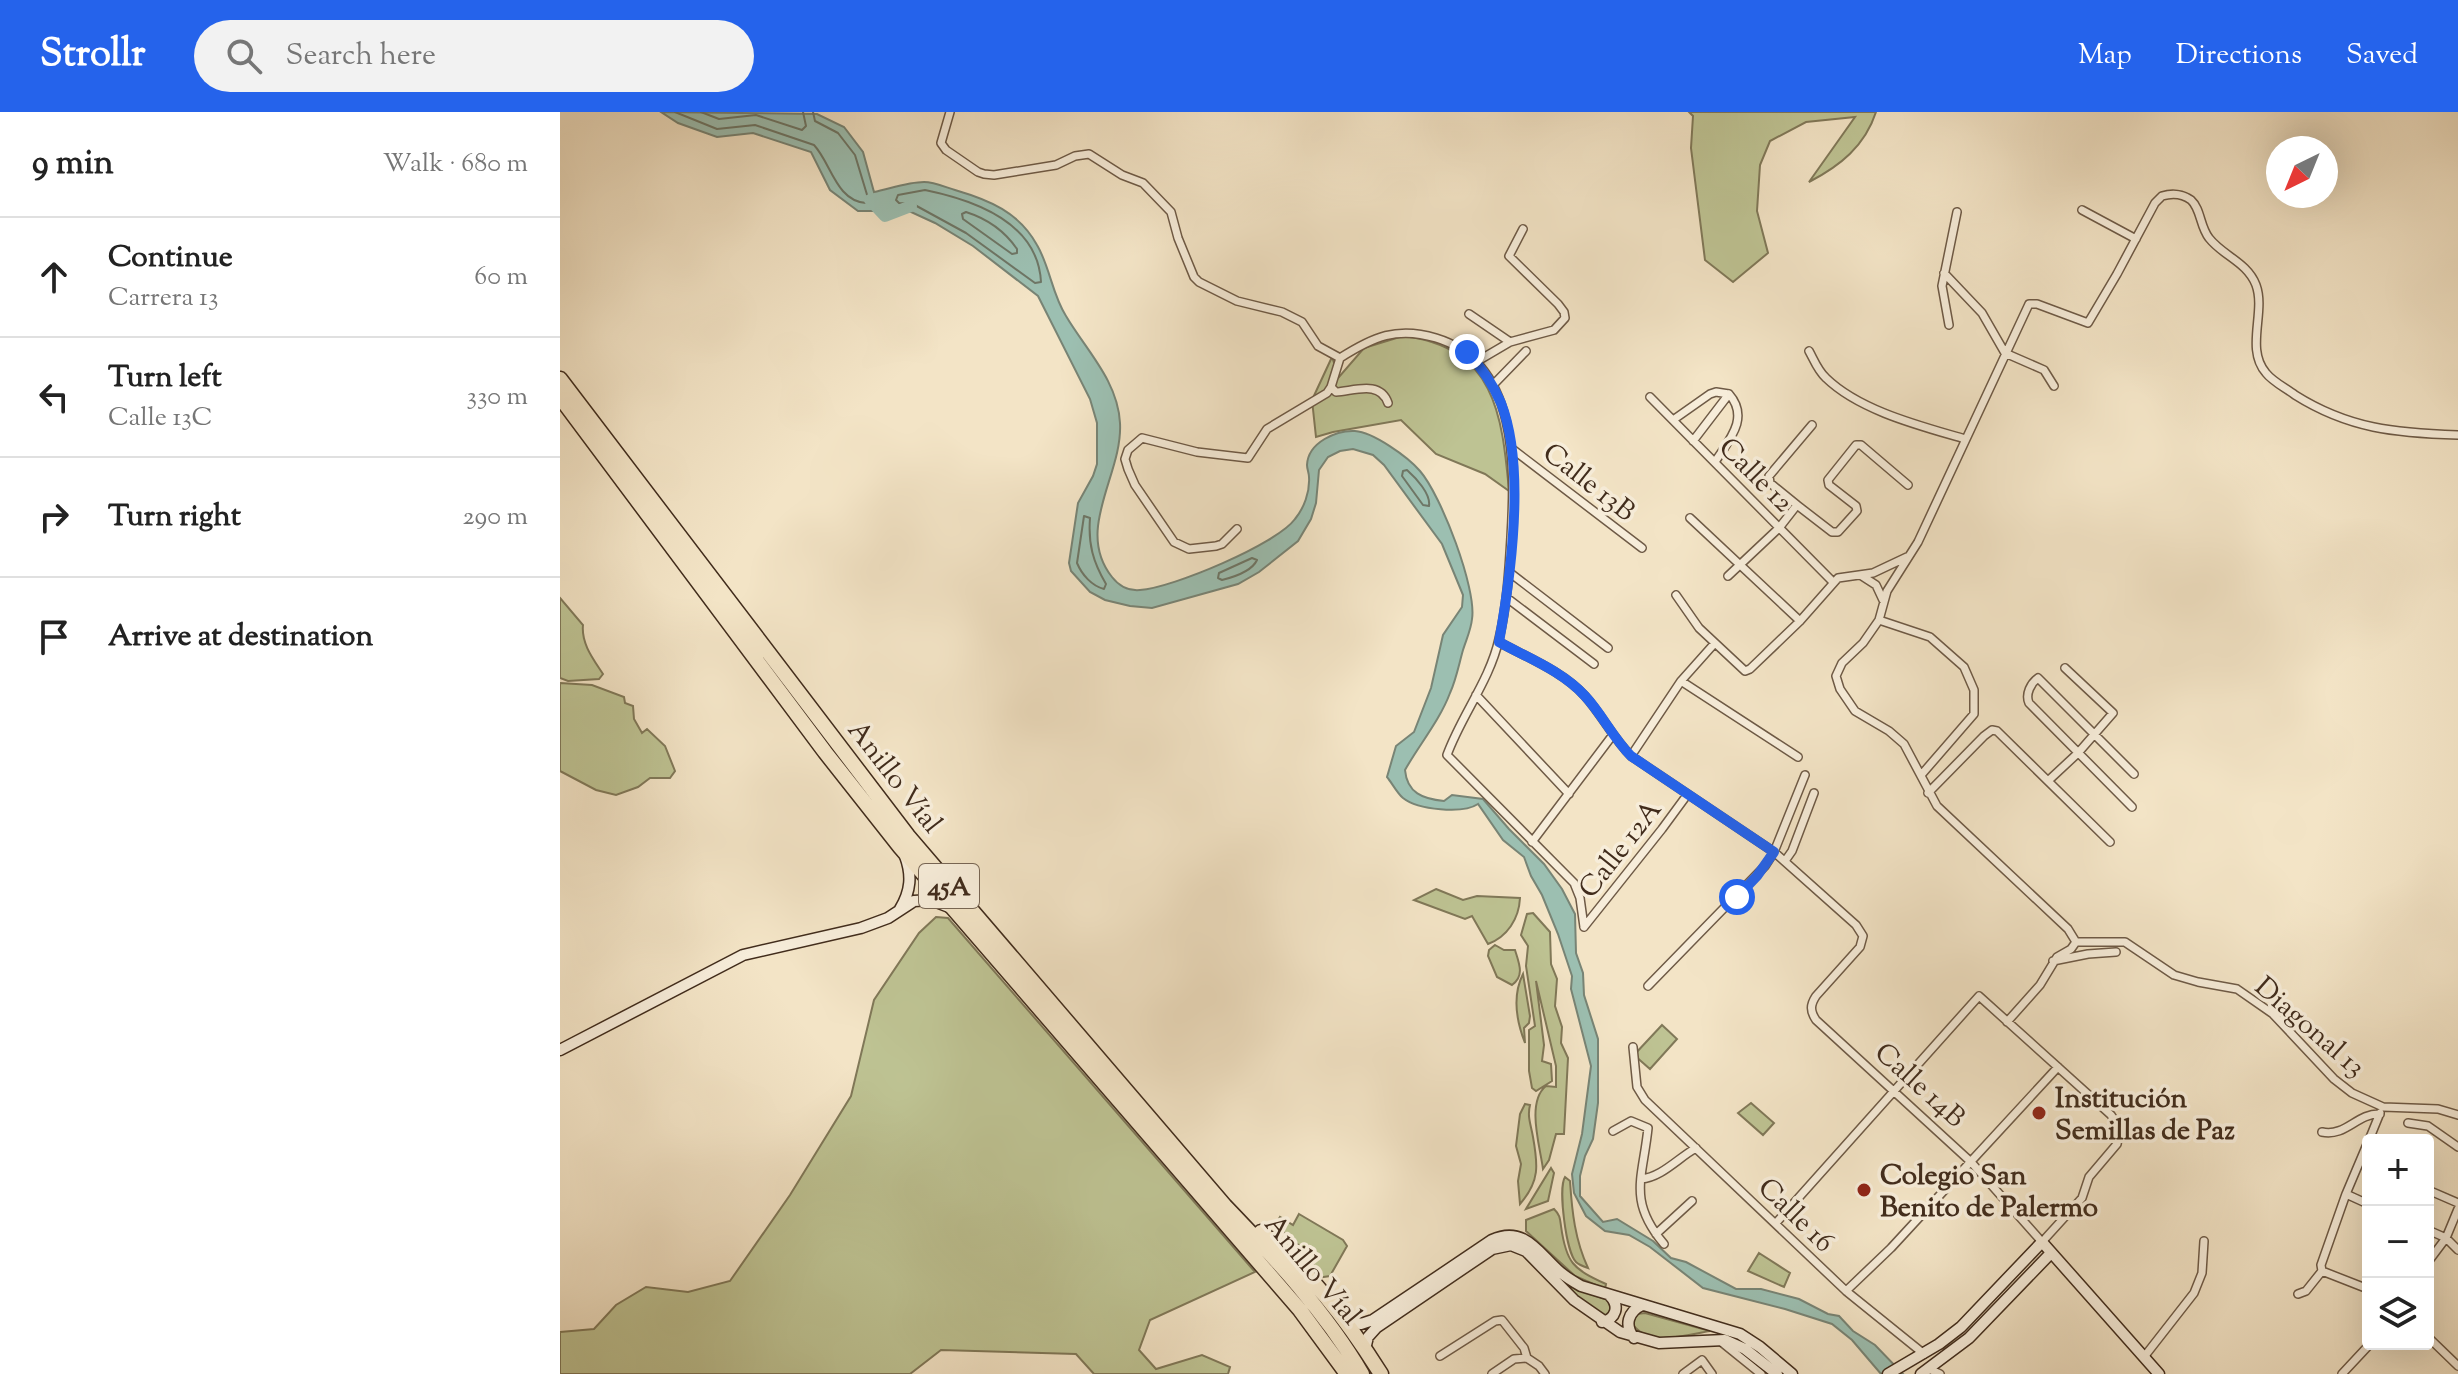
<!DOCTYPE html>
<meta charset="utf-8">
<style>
:root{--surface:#fff;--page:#f2f2f2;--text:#222;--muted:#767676;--line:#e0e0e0;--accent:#2563eb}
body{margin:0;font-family:"Sorts Mill Goudy",serif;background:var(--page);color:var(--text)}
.controls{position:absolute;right:24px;bottom:24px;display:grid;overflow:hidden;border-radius:8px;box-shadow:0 8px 32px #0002}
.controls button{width:72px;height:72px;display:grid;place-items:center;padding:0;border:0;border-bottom:2px solid var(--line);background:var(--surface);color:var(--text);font:40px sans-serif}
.compass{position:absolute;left:1706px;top:24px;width:72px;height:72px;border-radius:50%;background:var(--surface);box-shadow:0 8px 32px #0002;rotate:223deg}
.stop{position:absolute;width:24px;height:24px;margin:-18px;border:6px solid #2563eb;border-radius:50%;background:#fff}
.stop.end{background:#2563eb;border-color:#fff;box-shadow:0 2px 8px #0008}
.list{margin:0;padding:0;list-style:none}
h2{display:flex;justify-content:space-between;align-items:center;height:104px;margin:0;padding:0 32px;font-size:34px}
h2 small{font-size:26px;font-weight:400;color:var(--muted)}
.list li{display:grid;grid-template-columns:52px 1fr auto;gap:24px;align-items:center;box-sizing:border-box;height:120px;padding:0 32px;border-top:2px solid var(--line)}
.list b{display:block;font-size:30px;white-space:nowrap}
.list p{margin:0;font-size:26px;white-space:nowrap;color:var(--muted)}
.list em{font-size:26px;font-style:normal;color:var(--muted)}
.icon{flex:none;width:44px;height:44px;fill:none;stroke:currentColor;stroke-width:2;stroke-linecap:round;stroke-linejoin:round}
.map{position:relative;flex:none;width:1898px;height:1262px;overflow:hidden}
header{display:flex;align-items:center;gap:48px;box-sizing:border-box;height:112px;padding:0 40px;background:var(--accent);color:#fff}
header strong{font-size:38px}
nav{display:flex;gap:44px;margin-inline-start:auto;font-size:28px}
.search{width:560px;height:72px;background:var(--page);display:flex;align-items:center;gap:20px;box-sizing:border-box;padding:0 28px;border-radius:44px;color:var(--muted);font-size:30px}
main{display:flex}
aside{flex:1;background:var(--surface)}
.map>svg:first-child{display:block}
.green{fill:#bec393;stroke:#807858;stroke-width:2}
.water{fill:#9cbfb1;stroke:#788475;stroke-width:2}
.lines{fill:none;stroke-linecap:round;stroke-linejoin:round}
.shore{stroke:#6e7666;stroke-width:2}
.river{stroke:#9cbfb1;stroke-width:12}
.street-casing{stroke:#6e5a46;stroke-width:10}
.secondary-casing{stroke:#412c1c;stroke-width:13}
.highway-casing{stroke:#412c1c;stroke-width:17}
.street{stroke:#f7edda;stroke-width:7}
.secondary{stroke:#f7edda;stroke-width:10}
.highway{stroke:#f3e4c6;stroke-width:14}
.route{stroke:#2563eb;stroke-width:10}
.poi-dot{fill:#8f2418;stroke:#f7edda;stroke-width:3}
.labels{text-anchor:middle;stroke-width:7;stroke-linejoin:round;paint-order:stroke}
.shield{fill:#f7edda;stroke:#786655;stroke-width:2}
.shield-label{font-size:26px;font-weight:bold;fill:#412c1c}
.street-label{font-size:28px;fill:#412c1c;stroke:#f7edda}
.poi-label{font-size:28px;font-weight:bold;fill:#412c1c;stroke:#f7edda;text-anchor:start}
</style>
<header>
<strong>Strollr</strong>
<div class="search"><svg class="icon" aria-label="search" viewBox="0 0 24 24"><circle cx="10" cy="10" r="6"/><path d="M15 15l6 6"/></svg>Search here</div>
<nav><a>Map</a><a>Directions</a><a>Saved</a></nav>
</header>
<main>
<aside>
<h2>9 min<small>Walk · 680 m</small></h2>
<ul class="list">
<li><svg class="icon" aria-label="ahead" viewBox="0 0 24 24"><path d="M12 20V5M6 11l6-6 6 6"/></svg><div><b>Continue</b><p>Carrera 13</p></div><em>60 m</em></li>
<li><svg class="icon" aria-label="left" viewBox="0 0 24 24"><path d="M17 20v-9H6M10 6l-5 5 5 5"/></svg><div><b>Turn left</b><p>Calle 13C</p></div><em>330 m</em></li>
<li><svg class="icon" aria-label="right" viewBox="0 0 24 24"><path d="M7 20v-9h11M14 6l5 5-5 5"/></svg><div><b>Turn right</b></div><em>290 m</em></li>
<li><svg class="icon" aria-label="arrive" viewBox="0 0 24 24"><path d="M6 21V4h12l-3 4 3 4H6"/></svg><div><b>Arrive at destination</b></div></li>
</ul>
</aside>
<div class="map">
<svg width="1898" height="1262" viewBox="0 0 1898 1262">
<rect width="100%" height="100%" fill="#f3e4c6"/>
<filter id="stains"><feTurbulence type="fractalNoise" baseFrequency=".0025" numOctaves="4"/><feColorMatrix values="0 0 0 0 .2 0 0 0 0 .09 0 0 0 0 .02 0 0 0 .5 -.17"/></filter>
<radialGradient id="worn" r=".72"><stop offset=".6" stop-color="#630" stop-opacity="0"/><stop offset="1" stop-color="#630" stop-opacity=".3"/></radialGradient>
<path class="green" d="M1129 0H1316C1305 34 1280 54 1249 70L1295 5 1246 10 1210 29 1200 53 1197 99 1208 141 1173 170 1145 148 1131 36 1133 4Z
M843 224C935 235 942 302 949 379L925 362 876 342 841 308 773 320 756 325 752 288 772 245 779 265 804 236Z
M0 486 23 513C21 532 34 548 43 562L39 567 8 569 0 566Z
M0 571 32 573 64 585 65 591 73 594 74 607 82 621 87 617 105 634 115 659 110 666H90L78 675 56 683 36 678 0 659Z
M876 777 903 788 917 784 960 786C959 807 947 825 928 832L912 804 905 807 854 788Z
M973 801 990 820 991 852 997 867 995 894 1002 915 1001 931 1008 946 1004 1022H996L989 1048 983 1057C980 1034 966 990 986 974L996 975V954L976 869 984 933 982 949 991 952 992 969 976 979 972 976 969 959V918L975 914 966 854 968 834 961 823 967 802Z
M376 805 388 806 695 1160 590 1208 579 1238 596 1257 642 1243 670 1255 668 1262H534L516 1242 381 1238 350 1262H0V1220L34 1217 56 1193 86 1175 128 1180 170 1169 230 1083 291 984 314 888 359 821Z
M935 833 944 838H955C959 851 965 864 952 873L937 865 928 844 929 838Z
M963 862 970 904 969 911 964 916 965 931C956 908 952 884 963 862Z
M1102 913 1117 927 1090 957 1074 943Z
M1191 991 1214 1011 1203 1023 1178 1001Z
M965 992 970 993C967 1005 971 1013 973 1025 978 1053 980 1069 960 1092L958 1069 961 1052 956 1034 960 1002Z
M991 1056 994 1061 988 1089 966 1097Z
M1005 1065 1010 1069C1012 1100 1015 1128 1028 1156 1025 1155 1018 1152 1016 1150 1006 1140 998 1076 1005 1065Z
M994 1097C1000 1103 1000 1106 1001 1114 1006 1151 1013 1157 1046 1172L1045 1177 1015 1164 966 1119V1108Z
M739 1102 783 1128 787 1134 770 1164 757 1166 752 1162 754 1149 751 1144 719 1116 717 1110 720 1105 733 1113Z
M1199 1141 1230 1161 1224 1175 1188 1159Z
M989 1157 1028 1181 1048 1188 1052 1200 1044 1206 1006 1176Z
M1085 1201 1150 1219C1126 1223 1087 1236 1072 1211L1077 1202Z"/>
<path class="water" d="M101 0 257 2 284 15 303 40 314 80C329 77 348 70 364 70 374 70 385 75 395 78 429 88 459 100 477 133 490 155 492 182 506 204 526 238 558 269 560 311 563 363 514 417 552 465 559 474 569 479 580 478 612 476 717 432 735 407 744 396 750 380 749 365 749 361 747 357 747 353 748 330 777 318 795 319 813 320 848 345 860 359 881 383 917 477 912 507 911 518 906 528 903 538 899 552 896 568 890 581 880 608 859 633 845 658 847 681 863 687 884 689L892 683 923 687 949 717 984 752 1002 777 1015 802 1016 841 1023 861 1024 883 1038 927V991L1033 1027 1025 1044 1020 1064V1084L1043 1110 1057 1107 1093 1129 1111 1146 1126 1150 1176 1177H1201L1239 1187 1268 1202 1279 1204 1293 1219 1315 1233 1343 1262H1321L1292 1228 1272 1212 1225 1197 1143 1176 1090 1135 1069 1123 1045 1119 1026 1104 1014 1081 1012 1062 1022 1022 1031 954 1011 877 1012 864 998 822 982 783 971 764 964 745 943 728 918 692C903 702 858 698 843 686 837 681 832 671 827 665L836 634 854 620 871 576 883 523 902 495 903 483 882 432 824 353 813 343 793 337 780 339 768 345 759 358 756 391 751 407 738 429 699 460 678 472 592 496 570 494 545 488 530 480 511 459 509 451 518 391 533 364 537 352V311L530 287 478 184 413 134 375 111 349 99H298L270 78 251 40 193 21 157 25 118 11Z"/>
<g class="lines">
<path class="shore" d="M115 0 157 17 195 13 254 33C271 51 276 89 306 91L308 86 295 43 278 21 255 9 253 0
M141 0 159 7 196 3 242 18 246 14 243 0
M365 78C414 88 478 111 481 170L475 171 406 121 353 92 339 91 336 88 338 83Z
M406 100C428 107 444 118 457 137V141L452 142 403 107 402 102Z
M843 359 847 358C856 366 871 382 869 394L863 393 842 364Z
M524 404 530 406C528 432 533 450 546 472L544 477C532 474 522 463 517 451Z
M692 446 697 448C692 459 674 465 662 468L658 466 659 461Z"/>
<path class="river" d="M310 88 325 104 351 94"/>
<g class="street-casing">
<path id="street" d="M390 0 381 31 386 38 418 60 424 62 434 63 496 53 515 44 529 42 562 63 583 71 611 100 618 126 634 165 639 170 677 189 722 200 742 210 758 234 780 246
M1522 98 1576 127
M1384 161 1422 201 1445 241 1484 258 1494 274
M909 202 950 230
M1389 213 1382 174 1397 100
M1249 239C1254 248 1258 259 1266 266 1300 299 1361 314 1405 327
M916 250 950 230 994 218 1005 206 1004 200 998 192 949 144 963 117
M933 273 966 239
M771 275 776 280C794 279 820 268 828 291
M1090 285 1273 470
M1113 308 1150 282 1156 280 1169 282C1190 306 1169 328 1155 350
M1133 329 1169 282
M951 336 1082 436
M1237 393 1210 371 1209 364 1252 313
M1130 406 1240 509
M677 417 662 432 656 434 629 437 614 430 575 373 568 357 565 347 568 338 582 326 637 340 688 346 707 317 767 281 771 275 780 246C813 225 837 214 876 226 959 251 955 356 951 425 949 459 947 493 939 527 930 568 901 604 887 643L1014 771 1020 786 1024 815
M949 460 1048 536
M1168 464 1219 416 1237 393 1272 420H1278L1297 399 1296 394 1269 373 1268 368 1296 333H1301L1348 373
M1302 464 1316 473 1323 488
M1116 483 1139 516 1185 559 1190 557 1240 509 1278 466 1313 461 1347 445
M947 486 1034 552
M1319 508 1370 525 1404 555 1414 578V602L1362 662
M939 530C968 546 1002 559 1025 584 1042 603 1053 626 1071 644L1214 740 1296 813 1303 824 1300 835 1256 884C1250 893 1250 899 1256 908L1411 1050 1482 1130 1522 1086 1529 1065 1557 1032 1560 1017 1551 1003 1419 884 1216 1111
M1121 569 1238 645
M916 583 1009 682
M1071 644 1121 569 1154 532
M1489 668 1518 641 1553 601 1505 556
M1368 681 1424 624 1432 618 1437 619 1550 730
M1572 695 1469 591C1465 582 1471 571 1478 566L1574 662
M972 730 1052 624
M1225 749 1232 739 1254 681
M1024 815 1102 717 1127 683
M1516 830 1508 817 1377 694 1344 632 1329 619 1295 599 1280 577 1276 564 1282 551 1303 531 1319 508 1327 479 1358 430 1469 192H1477L1528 211 1557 162 1595 91 1602 84C1612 81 1623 82 1631 88 1641 97 1640 115 1649 126 1663 144 1687 150 1696 173 1706 200 1685 237 1706 261 1713 270 1726 276 1735 283 1789 317 1836 321 1898 323
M1516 830H1565L1614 863 1638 870 1677 877 1713 902 1774 967 1792 981 1823 995 1878 997 1898 1003
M1493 849 1528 842 1556 840
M1088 874 1205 754 1214 740 1245 663
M1447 910 1480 873 1497 845 1511 837 1516 830
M1073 935 1077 975 1085 988 1286 1179 1364 1242
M1848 1011 1868 1014 1898 1035
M1053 1019 1071 1009 1088 1016C1083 1066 1067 1088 1104 1132
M1762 1020C1786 1025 1797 1001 1820 1002
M1809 1028 1820 1001
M1081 1067C1102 1065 1118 1046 1136 1036
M1868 1078 1898 1091
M1786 1082 1808 1092
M1868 1118 1886 1126 1898 1138
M1096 1122 1132 1089
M1868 1150 1886 1126 1898 1097
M1762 1159 1808 1177
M1286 1179 1331 1136 1498 955
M1738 1182 1746 1179 1762 1159 1761 1153 1786 1082 1808 1030
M1868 1225 1898 1254
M1159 1228 1201 1262
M880 1244 935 1209 942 1208 964 1236 967 1246
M1584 1245 1634 1181 1642 1161 1644 1129
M967 1246 979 1254 985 1262
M1369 1257 1380 1262
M932 1262 954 1247 967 1246
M1123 1262 1142 1248 1152 1262
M1782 1262 1810 1232"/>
</g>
<g class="secondary-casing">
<path id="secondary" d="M340 797C351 779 352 763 345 744
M0 938 183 843 301 816 328 806 354 789 371 788 389 795
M787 1209 801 1212 813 1208 932 1128C965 1113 979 1142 1000 1160 1007 1166 1014 1170 1021 1174L1180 1222 1200 1235 1232 1262
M1042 1210C1056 1207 1060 1194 1050 1184
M1074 1226C1064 1213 1068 1200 1082 1193
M805 1237 808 1225 817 1215 932 1137 951 1133 966 1139 1014 1188 1060 1220 1099 1231 1165 1228 1185 1237 1217 1262
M1328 1262 1379 1232 1401 1215 1482 1130 1599 1262
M1361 1262 1409 1226 1491 1141"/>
</g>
<g class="highway-casing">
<path id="highway" d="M0 267 348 724 665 1094C715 1146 765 1199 802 1262
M0 285 265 640 340 735 740 1198 787 1262
M701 1120C751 1161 787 1208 821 1262"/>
</g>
<use href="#street" class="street"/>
<use href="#secondary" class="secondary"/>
<use href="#highway" class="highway"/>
</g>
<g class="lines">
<path class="route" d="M907 240C921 255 933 272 941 291 966 355 951 463 939 530 968 546 1002 559 1025 584 1042 602 1053 626 1071 644L1214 740 1197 764 1177 785"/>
</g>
<g class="poi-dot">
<circle cx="1479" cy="1001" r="8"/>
<circle cx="1304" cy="1078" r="8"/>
</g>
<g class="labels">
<rect class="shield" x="359" y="752" width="60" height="44" rx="6"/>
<g class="shield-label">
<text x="389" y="783">45A</text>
</g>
<g class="street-label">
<text transform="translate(1197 362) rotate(45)" y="10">Calle 12</text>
<text transform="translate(1030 369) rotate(38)" y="10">Calle 13B</text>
<text transform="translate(336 664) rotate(52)" y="10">Anillo Víal</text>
<text transform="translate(1059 736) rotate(-52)" y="10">Calle 12A</text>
<text transform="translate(1751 914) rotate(41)" y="10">Diagonal 13</text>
<text transform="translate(1361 972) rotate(42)" y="10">Calle 14B</text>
<text transform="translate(1237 1102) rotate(44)" y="10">Calle 16</text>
<text transform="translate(754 1157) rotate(50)" y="10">Anillo Víal</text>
</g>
<g class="poi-label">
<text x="1495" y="995">Institución<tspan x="1495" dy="32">Semillas de Paz</tspan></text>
<text x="1320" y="1072">Colegio San<tspan x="1320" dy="32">Benito de Palermo</tspan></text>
</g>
</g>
<rect width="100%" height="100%" filter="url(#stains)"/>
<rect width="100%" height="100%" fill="url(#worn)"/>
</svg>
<div class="controls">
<button>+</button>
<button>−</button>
<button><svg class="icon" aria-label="layers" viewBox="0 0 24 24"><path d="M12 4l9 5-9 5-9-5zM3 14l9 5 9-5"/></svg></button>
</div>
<svg class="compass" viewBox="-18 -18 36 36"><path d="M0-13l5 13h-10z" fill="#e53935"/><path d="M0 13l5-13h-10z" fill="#767676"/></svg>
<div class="stop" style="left:1177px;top:785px"></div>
<div class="stop end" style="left:907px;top:240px"></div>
</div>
</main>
